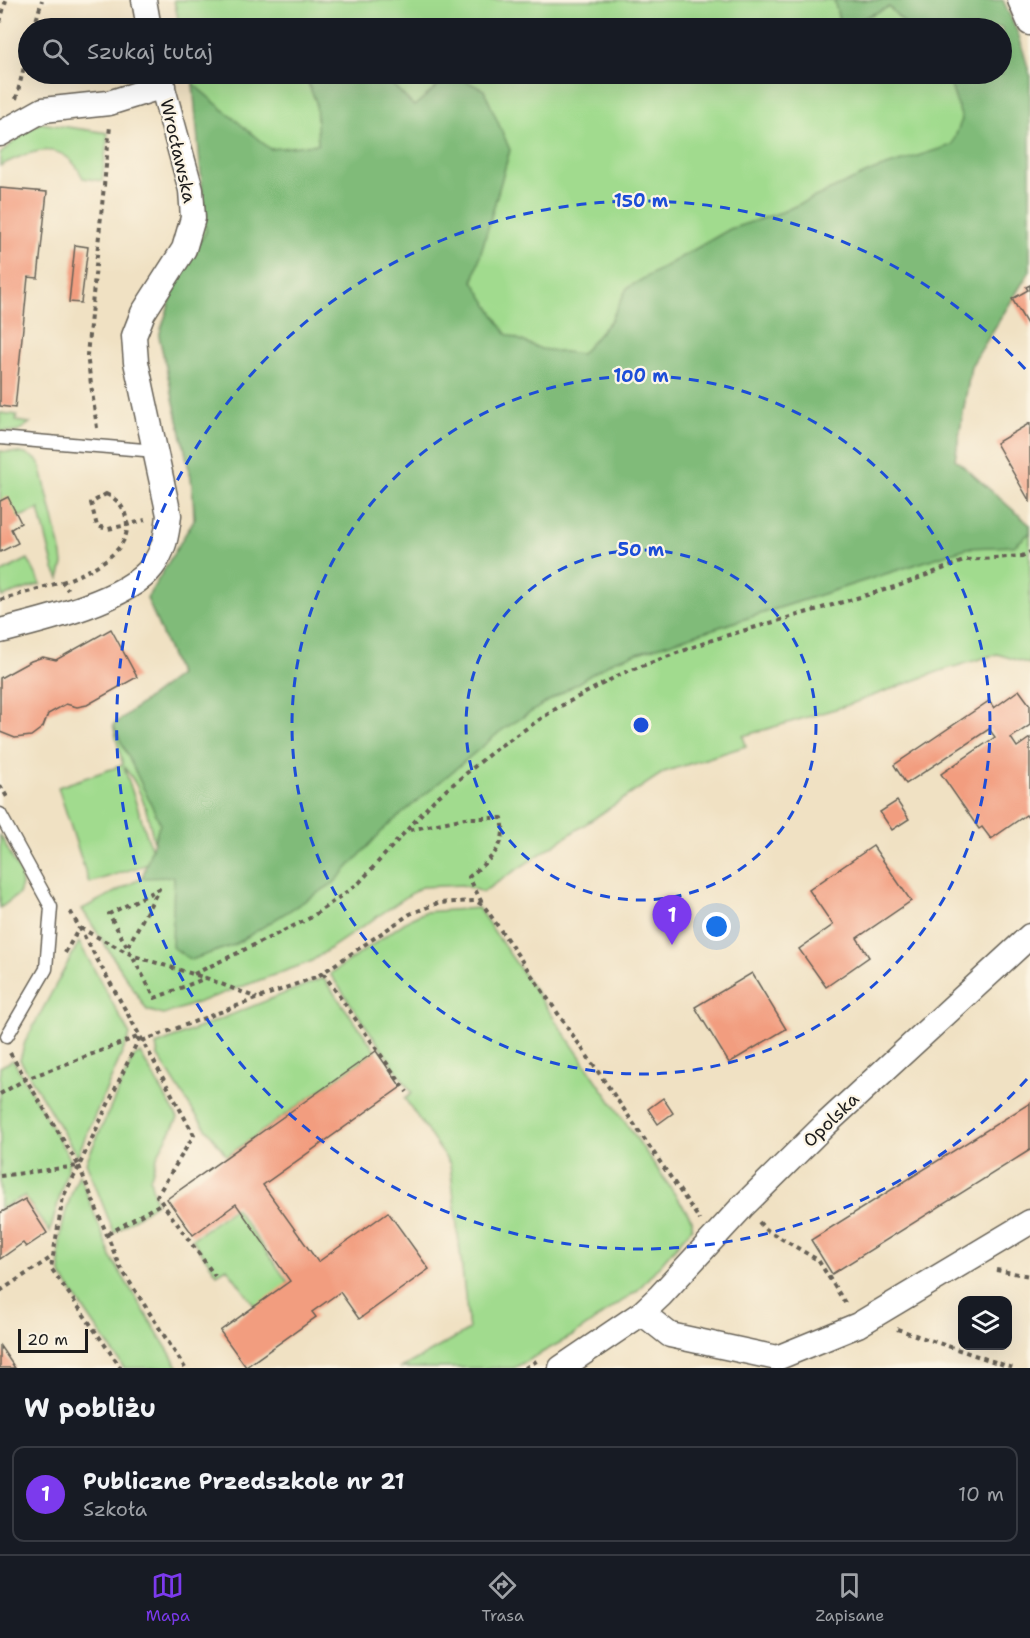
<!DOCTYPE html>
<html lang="pl">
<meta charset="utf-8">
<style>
:root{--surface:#171b24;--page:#242831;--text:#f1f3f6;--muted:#9ea1a6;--line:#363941;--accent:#7c3aed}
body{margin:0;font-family:"Shantell Sans",sans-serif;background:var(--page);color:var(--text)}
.controls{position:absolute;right:18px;bottom:18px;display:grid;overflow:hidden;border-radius:12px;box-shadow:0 6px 24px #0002}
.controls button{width:54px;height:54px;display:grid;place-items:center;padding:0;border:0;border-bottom:2px solid var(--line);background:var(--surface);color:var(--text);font:30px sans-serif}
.scale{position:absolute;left:18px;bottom:15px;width:70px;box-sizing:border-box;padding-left:6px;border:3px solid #1c1c1c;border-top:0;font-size:16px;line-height:21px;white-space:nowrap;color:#1c1c1c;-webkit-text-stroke:4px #fcf5e5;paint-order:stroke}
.you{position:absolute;left:717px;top:927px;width:21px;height:21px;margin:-15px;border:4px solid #fff;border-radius:50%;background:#1a73e8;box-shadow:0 0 0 9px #1a73e833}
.badge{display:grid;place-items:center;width:39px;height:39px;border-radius:50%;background:var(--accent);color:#fff;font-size:20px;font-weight:700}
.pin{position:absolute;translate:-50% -50px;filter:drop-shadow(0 2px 3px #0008)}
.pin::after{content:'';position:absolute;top:32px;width:21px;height:18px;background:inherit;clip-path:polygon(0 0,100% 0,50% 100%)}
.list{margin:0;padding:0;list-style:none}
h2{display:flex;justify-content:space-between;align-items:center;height:78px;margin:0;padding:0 24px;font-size:26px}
h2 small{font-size:20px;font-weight:400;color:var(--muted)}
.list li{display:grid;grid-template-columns:39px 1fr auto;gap:18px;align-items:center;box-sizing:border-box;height:96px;margin:0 12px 12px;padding:0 12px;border:2px solid var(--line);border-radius:12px}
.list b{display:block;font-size:22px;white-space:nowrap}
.list p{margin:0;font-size:20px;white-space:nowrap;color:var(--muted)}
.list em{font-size:20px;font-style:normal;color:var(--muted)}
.icon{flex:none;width:33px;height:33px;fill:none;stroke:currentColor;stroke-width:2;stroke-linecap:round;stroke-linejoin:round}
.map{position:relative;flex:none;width:1030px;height:1368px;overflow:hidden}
.search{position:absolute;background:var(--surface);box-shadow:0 6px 24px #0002;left:18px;right:18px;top:18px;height:66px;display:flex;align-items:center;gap:15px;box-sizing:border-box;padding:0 21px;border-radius:33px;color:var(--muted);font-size:22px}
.sheet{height:186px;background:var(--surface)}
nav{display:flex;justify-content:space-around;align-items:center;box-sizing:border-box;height:84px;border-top:2px solid var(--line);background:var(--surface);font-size:16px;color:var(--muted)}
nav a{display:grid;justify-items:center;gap:3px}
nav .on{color:var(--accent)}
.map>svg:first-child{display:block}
.green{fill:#a1db8e;stroke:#5e7c55;stroke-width:1.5;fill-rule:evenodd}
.forest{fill:#80bb79;stroke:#4e6c4a;stroke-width:1.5}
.building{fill:#f29d7f}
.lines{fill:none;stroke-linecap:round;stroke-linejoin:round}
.service-casing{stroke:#666156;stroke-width:15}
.minor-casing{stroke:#666156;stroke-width:27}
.path{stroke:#666156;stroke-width:4;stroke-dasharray:4.5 4.5;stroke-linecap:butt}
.service{stroke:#fff;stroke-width:12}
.minor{stroke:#fff;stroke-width:24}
.ring{fill:none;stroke:#1d4ed8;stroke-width:3;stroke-dasharray:10 8}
.labels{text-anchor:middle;stroke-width:4.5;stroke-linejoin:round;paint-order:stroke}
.street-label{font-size:18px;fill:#1c1c1c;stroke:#fcf5e5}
.centre{fill:#1d4ed8;stroke:#fcf5e5;stroke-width:3}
.ring-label{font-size:18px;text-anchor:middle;font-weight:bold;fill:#1d4ed8;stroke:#fcf5e5;stroke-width:4.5;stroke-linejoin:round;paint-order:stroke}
</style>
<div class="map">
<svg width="1030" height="1368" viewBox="0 0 1030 1368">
<rect width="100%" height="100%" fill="#fcf5e5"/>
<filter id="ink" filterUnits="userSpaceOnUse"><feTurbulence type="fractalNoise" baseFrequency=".0167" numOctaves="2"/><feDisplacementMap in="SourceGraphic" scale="12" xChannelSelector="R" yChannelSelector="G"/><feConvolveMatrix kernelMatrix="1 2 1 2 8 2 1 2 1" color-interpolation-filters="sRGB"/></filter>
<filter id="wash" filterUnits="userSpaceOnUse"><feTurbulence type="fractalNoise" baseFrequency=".008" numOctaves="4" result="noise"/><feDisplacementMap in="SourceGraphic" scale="24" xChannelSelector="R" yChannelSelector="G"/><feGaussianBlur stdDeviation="1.35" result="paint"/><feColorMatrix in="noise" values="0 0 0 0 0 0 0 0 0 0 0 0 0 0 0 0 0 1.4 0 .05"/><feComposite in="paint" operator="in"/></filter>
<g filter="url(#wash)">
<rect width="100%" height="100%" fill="#f0e1c3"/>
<path class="green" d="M174 0H968L984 28H180Z
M191 74H997L971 366 955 459 1030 525V664L997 654 940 671 845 706 743 736 746 746 664 772 483 892 462 885 421 887 310 962 163 1015 147 1010 82 909 142 878 151 863 89 883 58 787 123 765 113 725 179 675 147 598 194 527 193 486 159 336 213 169ZM124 767C144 789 151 826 156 854L154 857Z
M40 123 108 133 102 181 83 178C64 138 33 149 0 166V154L26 131Z
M0 413 17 415 16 421 30 423 17 432 0 431Z
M0 451C15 453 31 451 40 464L62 555 63 564 59 579 54 569 39 509 17 518 0 506Z
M28 559 41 584 2 597 0 573Z
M0 834 20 873 22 885 19 894 0 908Z
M478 908 685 1209 692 1220V1228L638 1290 572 1336 514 1368H401L469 1330 450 1164 405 1099 412 1093 330 974 410 919 425 912Z
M79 942 130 1035 77 1156 20 1060 25 1042Z
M323 978 376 1051 227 1156 193 1111 158 1056 156 1045Z
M140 1053 178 1118 158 1154 150 1179 156 1203 114 1233 86 1162 133 1058Z
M13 1060 70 1159 50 1232 24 1196 0 1209V1067Z
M79 1174 112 1259 179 1368H124L62 1277C53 1246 67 1203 79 1174Z
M235 1208 290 1285 257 1309 227 1268 217 1274 192 1239Z"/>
<path class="forest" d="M834 0H1003L1019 36 1030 75V271L971 366 955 459 1030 525V533L1014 546 967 548 613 661 502 730 385 828 334 883 234 945 191 960 172 947 174 877 142 878 160 823 113 725 179 675 147 598 195 518 191 477 159 336 179 274 206 232 193 84 270 149 318 144 316 102 304 74H382L414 106 452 74 484 90 510 150 473 281 506 334 541 349 581 354 611 320 627 288 730 229 782 212 874 170 952 145 962 119 947 74H1002V28H909L889 7 841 28Z"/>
<g id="blocks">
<path class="building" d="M0 188 47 192 38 278 28 277 15 408 0 406Z
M75 245 88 247 81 303 69 302Z
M1030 285V329L1012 299 1028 290 1026 287Z
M1030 423V502L996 443Z
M8 497 21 523 11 529 18 543 0 552V501Z
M111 629 137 677 87 705 77 707 66 704 48 714 43 727 31 736 15 738 0 732V678L31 661 43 657 56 660Z
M1019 690 1030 705V725L1011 738 1017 747 1030 738V820L1026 815 991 839 982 827 979 829 941 774 995 737 989 729 906 784 894 765 989 701 994 708Z
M897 801 909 819 892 830 880 812Z
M873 846 911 901 857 938 869 957 826 987 799 949 833 925 809 890Z
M752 973 786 1029 729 1063 695 1007Z
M376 1051 401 1087 263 1185 318 1262 388 1212 429 1269 359 1319 340 1292 312 1312 316 1317 246 1367 220 1331 290 1281 236 1204 193 1235 167 1199Z
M663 1098 673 1113 658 1124 648 1109Z
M1030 1103V1150L832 1274 811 1240Z
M25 1199 47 1233 26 1247 23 1243 0 1259V1213Z
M0 1346 15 1368H0Z"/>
</g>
</g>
<g filter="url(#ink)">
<use href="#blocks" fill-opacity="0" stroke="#666156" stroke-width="1.5"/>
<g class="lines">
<g class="service-casing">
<path id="service" d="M0 438 156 451
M0 814 51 907 46 969 7 1036"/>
</g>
<g class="minor-casing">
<path id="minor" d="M144 0 149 28
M1020 0 1030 23
M0 134 43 110 109 103 163 86
M0 631C40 621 126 601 152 567 164 551 167 535 169 515L136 362 134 336 143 313 184 249 193 218 191 190 159 74
M642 1313 670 1335 777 1358 858 1325 1030 1222
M561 1368 642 1313 660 1296 742 1207 827 1123 1030 936"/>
</g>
<path class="path" d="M0 22 6 0
M34 28 42 0
M16 99 28 51
M97 428 87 355 110 126
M106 494C120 501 126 509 127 525L108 529 97 526 91 503Z
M62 582C84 574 129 554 127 525L145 520
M0 600 62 582 68 590
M0 785 7 797
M410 830 465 818H502C508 848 489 859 469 877L483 905
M80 928 134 956 206 978 257 998
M128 946 159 889 109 914 155 998 206 978
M65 953 79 928
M323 973 407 1092
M194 974 310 918 359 883 434 800 497 748 557 708 623 673 715 639 898 586 966 560 1022 556 1030 552
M142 1041 318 976 410 914 438 903 476 901 484 906 700 1220
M10 1053 79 1166 140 1036 69 909
M0 1094 26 1079 140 1036 194 1135 157 1196 215 1276
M79 1166 120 1267 185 1368
M79 1167 63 1197 51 1268 121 1368
M0 1176 78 1166
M759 1222 765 1229 818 1260 847 1306
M108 1234 162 1203
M996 1270 1030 1276
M0 1291 52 1257
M897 1329 1013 1368
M525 1368 540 1359"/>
<use href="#service" class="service"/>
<use href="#minor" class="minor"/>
</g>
</g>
<g class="ring">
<circle cx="641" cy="725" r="175"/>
<circle cx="641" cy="725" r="349"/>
<path d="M1027 1079A524 524 0 1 1 1027 371"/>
</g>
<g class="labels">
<g class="street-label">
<text transform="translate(178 151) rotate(77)" y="6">Wrocławska</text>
<text transform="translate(831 1120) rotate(-44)" y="6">Opolska</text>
</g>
</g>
<circle cx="641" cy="725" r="9" class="centre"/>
<g class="ring-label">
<text x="641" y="207">150 m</text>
<text x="641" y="382">100 m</text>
<text x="641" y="556">50 m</text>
</g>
</svg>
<div class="controls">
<button><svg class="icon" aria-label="layers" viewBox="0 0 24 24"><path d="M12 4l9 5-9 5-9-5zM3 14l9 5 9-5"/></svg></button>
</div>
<div class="scale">20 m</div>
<div class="you"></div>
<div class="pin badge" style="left:672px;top:945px">1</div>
<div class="search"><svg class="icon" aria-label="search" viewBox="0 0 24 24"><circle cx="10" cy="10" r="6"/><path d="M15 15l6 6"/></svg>Szukaj tutaj</div>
</div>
<section class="sheet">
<h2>W pobliżu<small></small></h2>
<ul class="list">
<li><span class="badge">1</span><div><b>Publiczne Przedszkole nr 21</b><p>Szkoła</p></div><em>10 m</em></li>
</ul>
</section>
<nav>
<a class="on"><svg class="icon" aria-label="map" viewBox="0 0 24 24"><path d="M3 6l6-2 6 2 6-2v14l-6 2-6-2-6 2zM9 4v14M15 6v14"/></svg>Mapa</a>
<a><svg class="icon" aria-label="directions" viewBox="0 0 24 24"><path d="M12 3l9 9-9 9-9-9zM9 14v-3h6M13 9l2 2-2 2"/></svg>Trasa</a>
<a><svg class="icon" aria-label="saved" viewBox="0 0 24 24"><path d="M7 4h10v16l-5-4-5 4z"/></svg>Zapisane</a>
</nav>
